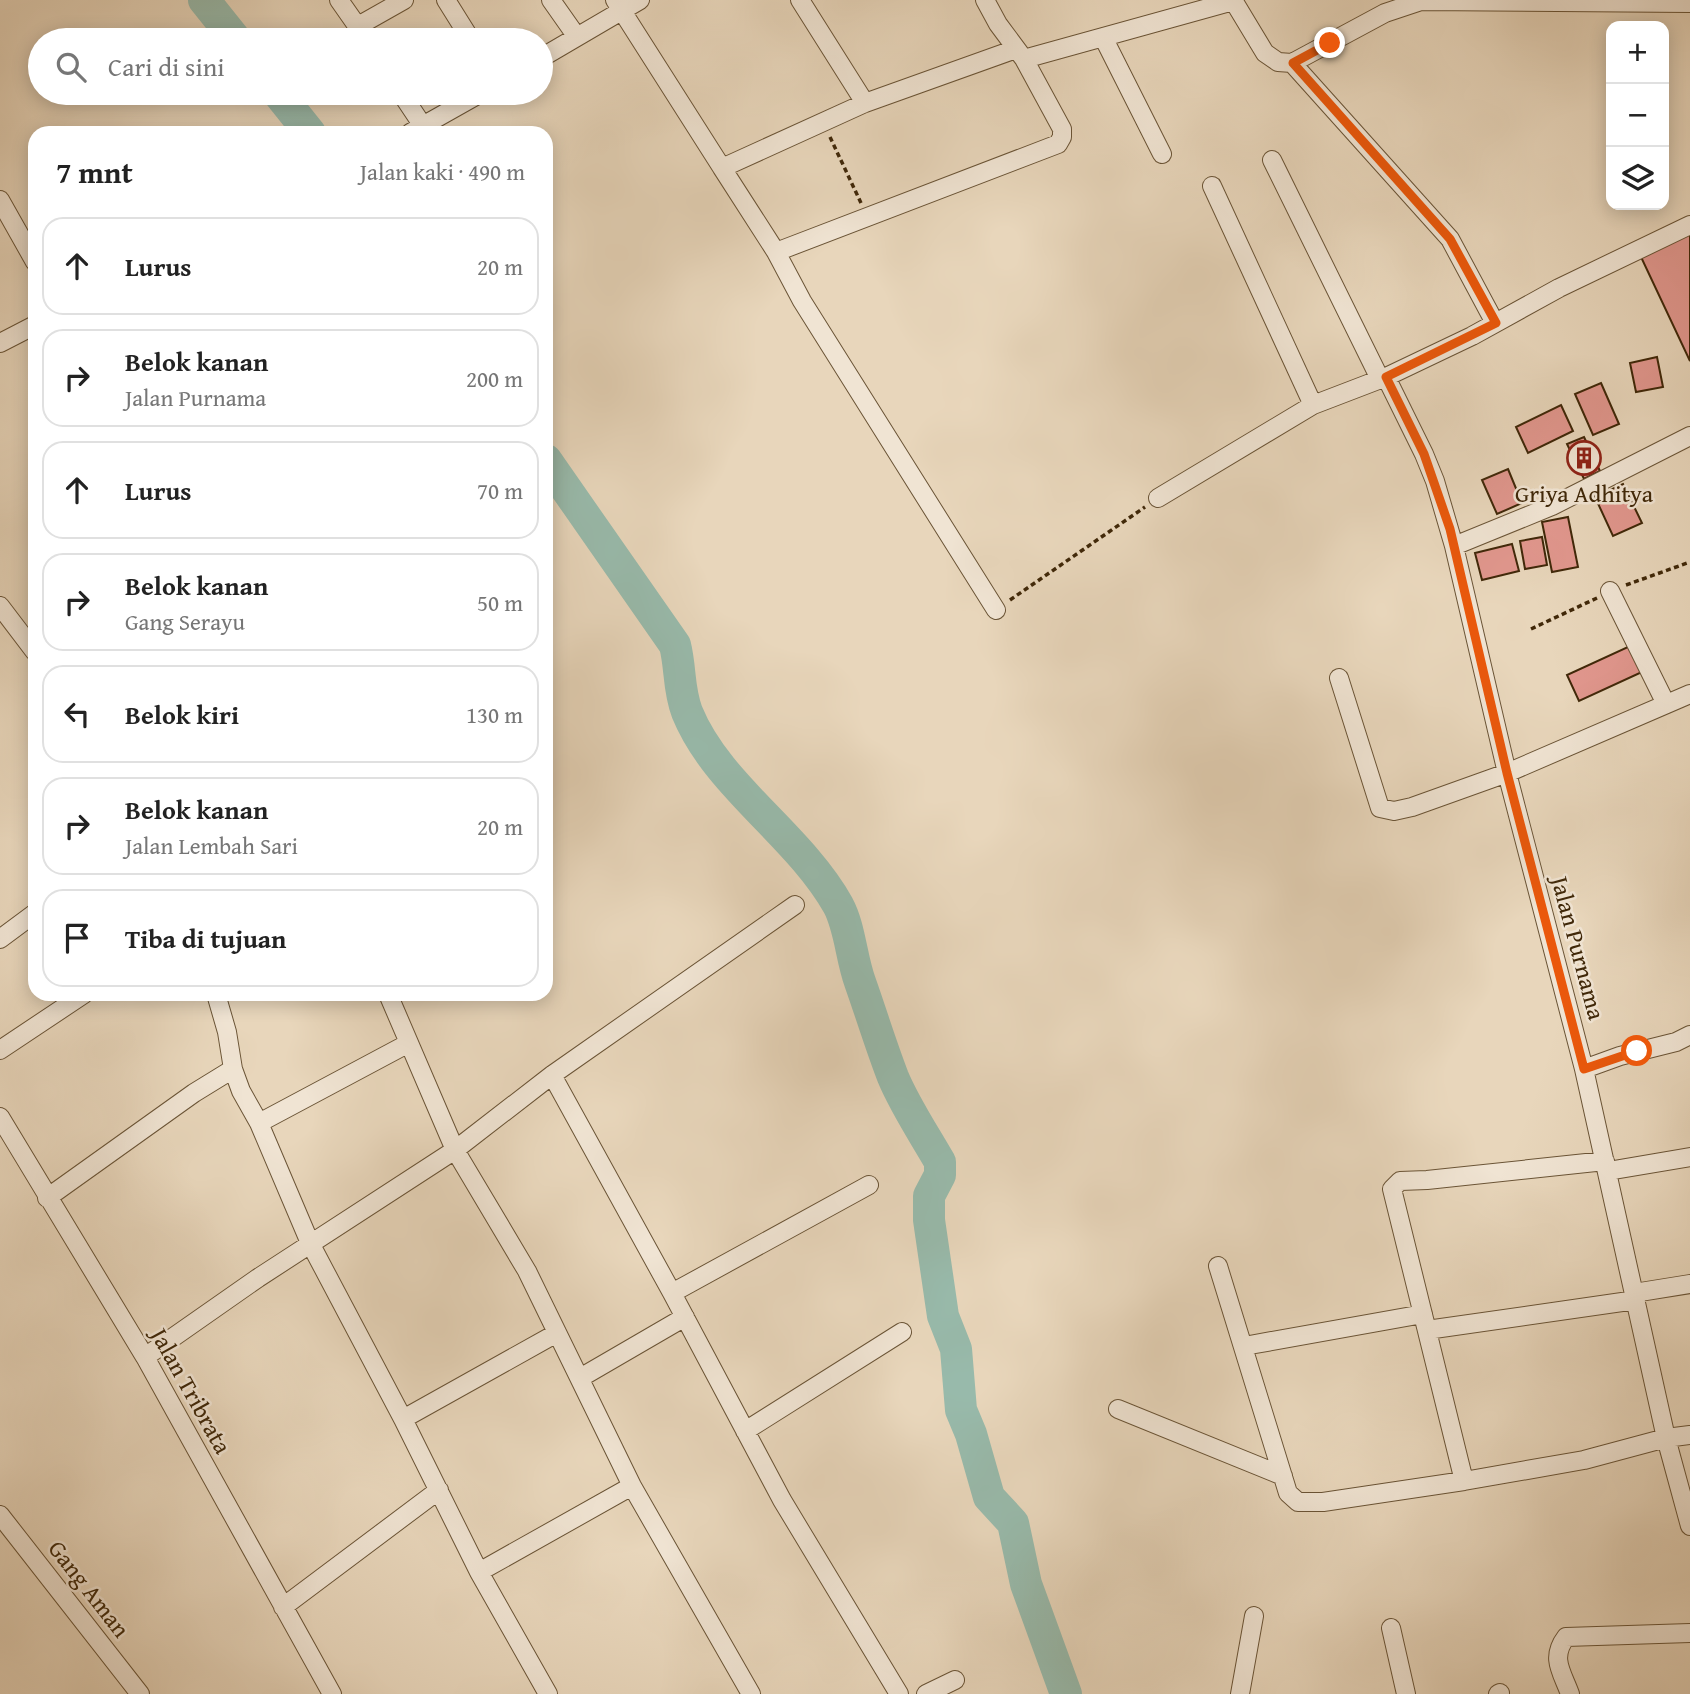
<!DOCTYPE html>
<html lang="id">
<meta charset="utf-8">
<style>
:root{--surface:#fff;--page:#f2f2f2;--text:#222;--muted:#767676;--line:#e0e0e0}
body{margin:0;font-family:"Gentium Book Plus",serif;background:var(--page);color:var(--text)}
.controls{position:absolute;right:21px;top:21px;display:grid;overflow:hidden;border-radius:14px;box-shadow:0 4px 18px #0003}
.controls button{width:63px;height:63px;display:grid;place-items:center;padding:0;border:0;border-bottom:2px solid var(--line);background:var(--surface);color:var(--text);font:35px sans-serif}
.stop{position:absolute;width:21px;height:21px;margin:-16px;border:5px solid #ea580c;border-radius:50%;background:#fff}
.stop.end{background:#ea580c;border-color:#fff;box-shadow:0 2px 7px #0008}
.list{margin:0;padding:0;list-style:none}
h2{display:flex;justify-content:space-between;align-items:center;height:91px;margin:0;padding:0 28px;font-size:30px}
h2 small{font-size:23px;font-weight:400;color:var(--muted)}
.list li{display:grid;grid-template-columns:46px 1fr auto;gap:21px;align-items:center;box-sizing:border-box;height:98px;margin:0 14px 14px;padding:0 14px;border:2px solid var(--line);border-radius:21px}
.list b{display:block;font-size:26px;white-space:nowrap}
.list p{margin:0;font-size:23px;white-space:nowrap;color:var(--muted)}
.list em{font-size:23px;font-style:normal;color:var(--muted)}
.icon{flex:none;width:38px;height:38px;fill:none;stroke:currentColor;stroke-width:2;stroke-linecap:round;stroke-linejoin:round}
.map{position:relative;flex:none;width:1690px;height:1694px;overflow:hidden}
.search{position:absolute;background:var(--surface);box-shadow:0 4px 18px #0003;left:28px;top:28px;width:525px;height:77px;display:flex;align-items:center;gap:18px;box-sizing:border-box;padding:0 24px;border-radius:38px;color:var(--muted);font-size:26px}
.panel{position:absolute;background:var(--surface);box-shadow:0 4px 18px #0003;left:28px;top:126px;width:525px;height:875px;border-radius:21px}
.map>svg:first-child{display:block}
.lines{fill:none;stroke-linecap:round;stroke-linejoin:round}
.river{stroke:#98baab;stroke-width:32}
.building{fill:#e1978e;stroke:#402809;stroke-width:2}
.minor-casing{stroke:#6a5436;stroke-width:20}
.path{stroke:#402809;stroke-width:3.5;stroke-dasharray:5 3.5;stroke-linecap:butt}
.minor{stroke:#f0e4d3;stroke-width:18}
.route{stroke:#ea580c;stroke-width:9}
.labels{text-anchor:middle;stroke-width:5;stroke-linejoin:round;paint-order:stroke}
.poi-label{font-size:24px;fill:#402809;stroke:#f0e4d3}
.street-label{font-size:24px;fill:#402809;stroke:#f0e4d3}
</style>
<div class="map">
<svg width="1690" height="1694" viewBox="0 0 1690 1694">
<rect width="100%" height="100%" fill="#e8d6bb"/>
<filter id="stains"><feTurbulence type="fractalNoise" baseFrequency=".00286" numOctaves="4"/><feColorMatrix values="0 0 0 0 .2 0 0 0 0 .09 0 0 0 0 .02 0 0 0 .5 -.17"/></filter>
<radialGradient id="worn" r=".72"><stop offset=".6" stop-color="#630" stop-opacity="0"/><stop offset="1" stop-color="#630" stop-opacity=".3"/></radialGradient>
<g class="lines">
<path class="river" d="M204 0 236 40
M278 93 310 133
M546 460 675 645C681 669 678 688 687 712 717 786 798 834 838 905 850 927 851 957 860 982 871 1013 881 1046 893 1077 905 1106 924 1134 940 1162V1175L929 1196V1220L943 1316 956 1349 961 1410 971 1434 989 1497 1013 1523 1026 1584 1066 1694"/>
</g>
<path class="building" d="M1690 233V361L1641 257Z
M1657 357 1663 387 1636 392 1630 363Z
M1601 383 1619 424 1593 435 1575 394Z
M1561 405 1573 431 1528 453 1516 427Z
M1584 437 1600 471 1584 479 1567 444Z
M1508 469 1522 503 1497 514 1482 480Z
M1623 484 1642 523 1613 536 1595 497Z
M1568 517 1578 567 1552 572 1542 522Z
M1542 537 1547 565 1525 569 1520 541Z
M1512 544 1519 571 1482 580 1475 553Z
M1630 646 1642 672 1579 701 1567 675Z"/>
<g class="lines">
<g class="minor-casing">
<path id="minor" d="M339 0 367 40
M446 0 471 40
M551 0 577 37
M615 0 722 168 865 103 1016 49
M800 0 865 103
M985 0 998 24 1024 59 1233 1
M1233 0 1265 53 1278 62 1292 63 1385 13 1421 1 1690 3
M358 26 404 0
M1103 37 1162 154
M541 58 640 0
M1292 63 1450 239 1495 323
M401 93 423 126
M410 133 481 93
M1272 160 1380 379
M722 168 776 252 802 301 996 610
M1212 186 1313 405
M0 200 35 262
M776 252 1058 144 1062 137V129L1024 59
M0 343 35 325
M1386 377 1424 454 1435 481 1454 546 1507 773 1584 1069 1666 1438 1690 1526
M1158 498 1313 405 1386 377 1472 336 1559 288 1690 225
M1454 546 1552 506 1690 436
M1610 591 1666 704
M0 606 35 652
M1339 678 1380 808 1394 811 1412 807 1507 773 1690 694
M0 939 35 913
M216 994 227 1032 233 1069
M388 994 455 1150 527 1271 632 1486 751 1694
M0 1050 84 994
M1584 1069 1620 1056 1676 1042 1690 1035
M552 1075 672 1293 782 1500 899 1694
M0 1117 145 1357 332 1694
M259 1123 409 1043
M1608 1171 1690 1157
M47 1198 194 1093 233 1069 241 1091 259 1123 310 1243 403 1419 479 1572 548 1694
M1218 1266 1288 1493 1298 1502H1323L1464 1481 1584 1460 1666 1438 1690 1435
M672 1293 869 1185
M1634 1293 1690 1284
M1427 1330 1636 1300
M1244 1346 1423 1314
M145 1357 258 1278 455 1150 552 1075 795 905
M580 1378 685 1317
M1118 1409 1283 1476
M403 1419 557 1333
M745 1431 902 1332
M1464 1481 1392 1189 1400 1181 1427 1180 1605 1161
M0 1515 140 1694
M479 1572 632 1486
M283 1607 439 1490
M1391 1628 1406 1694
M926 1694 955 1680
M1240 1694 1254 1616
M1498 1694 1500 1693
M1570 1694C1562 1672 1550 1658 1566 1637L1690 1633"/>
</g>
<path class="path" d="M830 137 861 203
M1626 585 1690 562
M1010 600 1145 507
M1531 629 1597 598"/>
<use href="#minor" class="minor"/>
</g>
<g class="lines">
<path class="route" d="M1330 43 1293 63 1450 239 1496 323 1386 377 1424 454 1450 529 1507 773 1584 1069 1637 1051"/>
</g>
<defs>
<g id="building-ring" transform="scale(1.75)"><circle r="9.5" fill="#f0e4d3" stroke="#8f2418" stroke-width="1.5"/><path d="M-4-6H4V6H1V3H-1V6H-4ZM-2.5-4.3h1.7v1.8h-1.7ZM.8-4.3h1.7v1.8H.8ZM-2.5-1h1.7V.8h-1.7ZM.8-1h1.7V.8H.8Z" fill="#8f2418"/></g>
</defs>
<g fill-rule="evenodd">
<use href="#building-ring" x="1584" y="458"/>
</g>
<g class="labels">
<g class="poi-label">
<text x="1584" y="502">Griya Adhitya</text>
</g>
<g class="street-label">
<text transform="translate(1578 948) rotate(75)" y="8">Jalan Purnama</text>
<text transform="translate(191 1391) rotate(61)" y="8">Jalan Tribrata</text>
<text transform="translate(89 1589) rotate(52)" y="8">Gang Aman</text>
</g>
</g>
<rect width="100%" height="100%" filter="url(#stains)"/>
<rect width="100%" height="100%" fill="url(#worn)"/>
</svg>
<div class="controls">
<button>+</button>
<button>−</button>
<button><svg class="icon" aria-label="layers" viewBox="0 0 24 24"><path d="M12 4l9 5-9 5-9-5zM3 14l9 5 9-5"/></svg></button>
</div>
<div class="stop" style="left:1637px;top:1051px"></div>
<div class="stop end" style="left:1330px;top:43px"></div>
<div class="search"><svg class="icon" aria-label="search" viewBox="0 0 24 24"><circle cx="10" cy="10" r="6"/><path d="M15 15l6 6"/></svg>Cari di sini</div>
<section class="panel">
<h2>7 mnt<small>Jalan kaki · 490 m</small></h2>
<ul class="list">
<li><svg class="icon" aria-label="ahead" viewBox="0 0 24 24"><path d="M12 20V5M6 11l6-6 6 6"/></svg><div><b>Lurus</b></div><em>20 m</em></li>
<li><svg class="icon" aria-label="right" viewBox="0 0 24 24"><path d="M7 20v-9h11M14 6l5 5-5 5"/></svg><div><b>Belok kanan</b><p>Jalan Purnama</p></div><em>200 m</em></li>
<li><svg class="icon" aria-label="ahead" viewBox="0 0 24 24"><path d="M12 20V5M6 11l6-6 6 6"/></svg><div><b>Lurus</b></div><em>70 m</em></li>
<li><svg class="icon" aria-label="right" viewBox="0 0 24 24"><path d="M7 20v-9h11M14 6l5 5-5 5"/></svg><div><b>Belok kanan</b><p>Gang Serayu</p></div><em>50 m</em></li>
<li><svg class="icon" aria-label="left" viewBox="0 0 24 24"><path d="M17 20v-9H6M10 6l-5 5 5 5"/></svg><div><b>Belok kiri</b></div><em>130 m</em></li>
<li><svg class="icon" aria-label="right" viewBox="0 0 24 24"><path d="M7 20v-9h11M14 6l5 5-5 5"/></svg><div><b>Belok kanan</b><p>Jalan Lembah Sari</p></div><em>20 m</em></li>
<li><svg class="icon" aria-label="arrive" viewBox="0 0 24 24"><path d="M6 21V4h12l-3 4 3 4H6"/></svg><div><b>Tiba di tujuan</b></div></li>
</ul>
</section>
</div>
